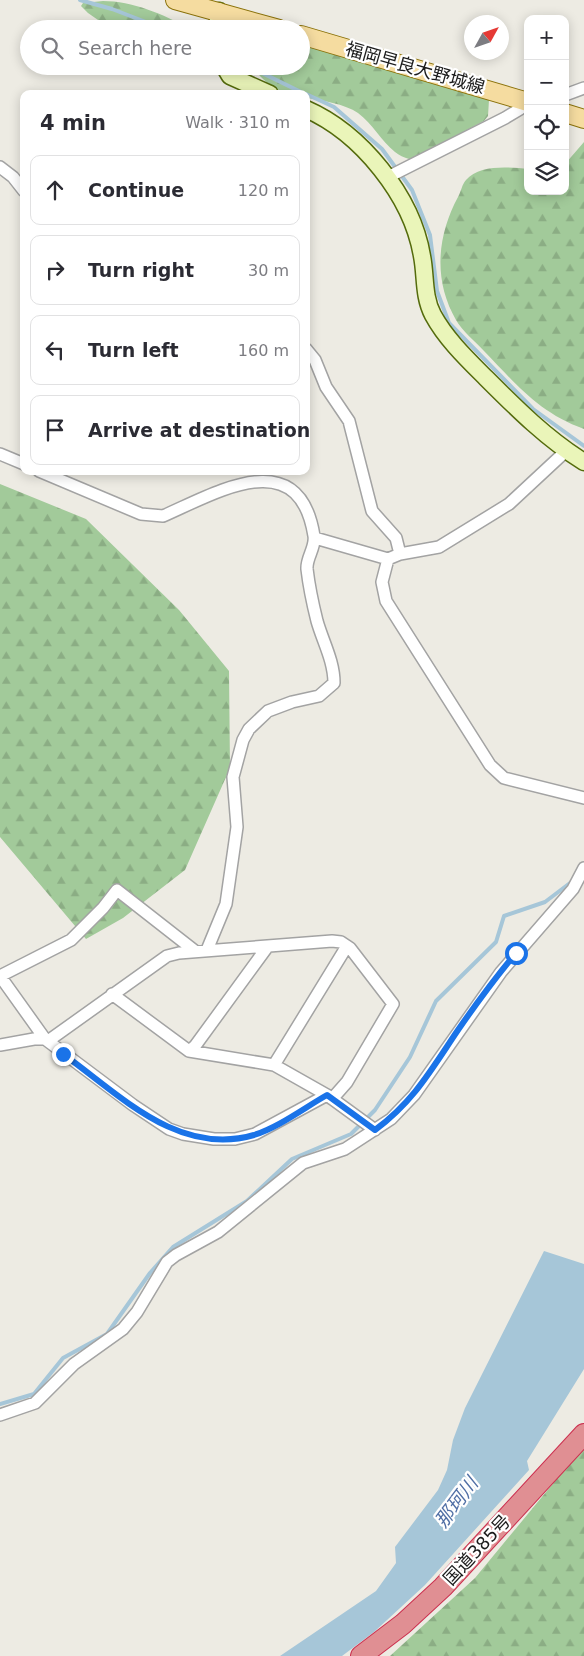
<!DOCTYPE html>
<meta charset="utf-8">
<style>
:root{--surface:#fff;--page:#f7f7f7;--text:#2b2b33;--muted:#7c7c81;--line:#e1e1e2}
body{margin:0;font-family:"DejaVu Sans","Noto Sans JP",sans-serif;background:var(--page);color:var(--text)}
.controls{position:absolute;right:15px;top:15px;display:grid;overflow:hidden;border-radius:10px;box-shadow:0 2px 12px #0003}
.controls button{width:45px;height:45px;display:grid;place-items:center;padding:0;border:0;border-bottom:1px solid var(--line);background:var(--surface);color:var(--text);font:25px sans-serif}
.compass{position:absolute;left:464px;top:15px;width:45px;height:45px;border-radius:50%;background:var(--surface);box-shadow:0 2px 12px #0003;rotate:50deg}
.stop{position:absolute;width:15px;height:15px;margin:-11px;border:4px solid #1a73e8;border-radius:50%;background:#fff}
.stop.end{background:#1a73e8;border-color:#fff;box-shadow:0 1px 5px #0008}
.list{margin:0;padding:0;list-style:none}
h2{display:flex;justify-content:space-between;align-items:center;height:65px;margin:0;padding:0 20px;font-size:21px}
h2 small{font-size:16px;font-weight:400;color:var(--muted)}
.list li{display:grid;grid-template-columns:32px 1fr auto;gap:15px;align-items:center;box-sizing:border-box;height:70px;margin:0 10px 10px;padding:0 10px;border:1px solid var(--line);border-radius:10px}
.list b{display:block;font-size:19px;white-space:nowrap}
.list em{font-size:16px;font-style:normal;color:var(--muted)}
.icon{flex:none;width:28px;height:28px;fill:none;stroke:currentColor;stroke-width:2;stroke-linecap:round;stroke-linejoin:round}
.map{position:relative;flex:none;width:584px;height:1656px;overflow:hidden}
.search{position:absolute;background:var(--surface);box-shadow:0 2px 12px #0003;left:20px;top:20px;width:290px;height:55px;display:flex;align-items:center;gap:12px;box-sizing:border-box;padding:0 18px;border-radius:28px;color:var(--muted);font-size:19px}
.panel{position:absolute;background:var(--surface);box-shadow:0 2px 12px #0003;left:20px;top:90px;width:290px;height:385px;border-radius:10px}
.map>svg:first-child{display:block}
.forest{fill:url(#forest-firs)}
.water{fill:#a6c6d8}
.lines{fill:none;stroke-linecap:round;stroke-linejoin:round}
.stream{stroke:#a6c6d8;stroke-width:4}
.street-casing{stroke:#a3a3a3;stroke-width:14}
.secondary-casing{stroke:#546b0c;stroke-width:19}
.primary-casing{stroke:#8b720a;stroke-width:20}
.highway-casing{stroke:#cc2f4f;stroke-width:22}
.street{stroke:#fff;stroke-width:11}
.secondary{stroke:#eaf5b9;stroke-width:16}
.primary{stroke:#f5dca0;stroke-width:18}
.highway{stroke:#e08f93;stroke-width:20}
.route{stroke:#1a73e8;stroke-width:6}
.labels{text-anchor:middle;stroke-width:4.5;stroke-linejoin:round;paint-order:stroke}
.street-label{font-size:18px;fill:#1c1c1c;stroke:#fff}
.water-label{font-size:19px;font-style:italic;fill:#506fa5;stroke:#fff}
</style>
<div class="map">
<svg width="584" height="1656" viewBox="0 0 584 1656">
<defs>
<pattern id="forest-firs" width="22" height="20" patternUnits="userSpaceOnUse" patternTransform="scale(1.25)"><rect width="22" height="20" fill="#a2ca9a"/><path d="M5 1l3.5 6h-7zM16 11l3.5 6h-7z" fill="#8bad84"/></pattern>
</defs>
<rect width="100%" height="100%" fill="#edebe3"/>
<path class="forest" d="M103 1C132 1 164 14 189 29H111L88 13 81 6 83 3Z
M301 43 483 97 489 100 488 116 484 121 465 131 444 152 424 163C415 160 403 159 395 152 381 141 373 124 358 113 345 104 321 100 306 98V94C278 94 269 87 251 66H301Z
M584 142V429C539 413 516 384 484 351 475 341 462 331 456 320 433 280 437 236 458 197 461 192 462 184 466 180 479 164 510 167 528 169V191H565V164Z
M0 484 86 519 179 610 229 671 230 768 185 870 123 918 86 939 0 837Z
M584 1446V1656H390L475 1578Z"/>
<path class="water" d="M544 1251 584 1264V1369L527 1461 529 1470 425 1585 374 1632 342 1656H280L376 1591 396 1563 395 1547 438 1490 447 1470 453 1440 465 1408Z"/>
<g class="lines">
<path class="stream" d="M80 0 112 9 164 29
M248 66 305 94
M306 94 334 107 382 149 412 190 430 235 437 291 449 323 533 409 584 446
M0 1404 34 1394 63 1358 107 1334 150 1273 173 1247 247 1201 292 1159 351 1134 375 1110 410 1057 436 1001 496 942 504 916 545 902 574 880"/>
<g class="street-casing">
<path id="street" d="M565 95 584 88
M0 167 13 177 24 191
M388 177 505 118 520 109 523 100
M306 349 315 360 326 387 349 421 372 511 396 538 400 554
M0 454 24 464
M39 471 141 514 163 516C216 493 299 442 314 536 316 547 306 558 307 569 309 586 313 605 317 621 323 642 334 661 334 683L319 696 292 702 268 711 249 729 243 740 233 777 237 827 226 904 207 950
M315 538 388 559 400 554 439 547 509 504 566 451
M388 559 382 582 386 601 490 765 504 778 584 798
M112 994 189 1051 274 1065 327 1095
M45 1039 0 976 71 940 103 908 117 890 195 951
M48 1041 167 956 179 953 332 941 341 942 350 948 393 1004 347 1082 332 1099
M0 1045 34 1039H45L133 1105 169 1129 183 1134 214 1139H235L255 1134 327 1095 375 1130
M189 1051 195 1046 268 946
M274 1065 347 946
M0 1415 35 1403 74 1364 123 1329 137 1312 167 1262 176 1255 218 1232 303 1163 345 1149 391 1119 414 1095 501 972 573 889 584 868"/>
</g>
<g class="secondary-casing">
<path id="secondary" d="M217 29 219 11
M224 66 230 76 270 94
M306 109C361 133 412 196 422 256 426 276 423 296 433 315 446 339 467 359 486 378 517 409 547 439 584 462"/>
</g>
<g class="primary-casing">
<path id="primary" d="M175 0 279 29
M301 35 528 102
M565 113 584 119"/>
</g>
<g class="highway-casing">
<path id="highway" d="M361 1656 403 1624 443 1587 584 1434"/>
</g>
<use href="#street" class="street"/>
<use href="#secondary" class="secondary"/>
<use href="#primary" class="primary"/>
<use href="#highway" class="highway"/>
</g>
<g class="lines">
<path class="route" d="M63 1054C119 1094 178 1157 254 1135 279 1127 304 1108 327 1095L375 1130C414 1101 431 1070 458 1030 476 1004 495 978 516 953"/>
</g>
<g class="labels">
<g class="street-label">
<text transform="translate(415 68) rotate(16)" y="6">福岡早良大野城線</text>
<text transform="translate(477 1550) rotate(-47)" y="6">国道385号</text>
</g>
<g class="water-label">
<text transform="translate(456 1502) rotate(-53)" y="7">那珂川</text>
</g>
</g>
</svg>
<div class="controls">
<button>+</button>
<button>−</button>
<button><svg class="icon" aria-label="locate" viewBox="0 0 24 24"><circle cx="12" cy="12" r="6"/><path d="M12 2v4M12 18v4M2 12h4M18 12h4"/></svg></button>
<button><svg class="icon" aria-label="layers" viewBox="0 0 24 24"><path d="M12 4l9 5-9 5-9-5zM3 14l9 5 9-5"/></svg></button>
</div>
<svg class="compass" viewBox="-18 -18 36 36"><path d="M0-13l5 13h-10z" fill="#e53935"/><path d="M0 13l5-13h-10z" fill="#7c7c81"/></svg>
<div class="stop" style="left:516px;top:953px"></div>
<div class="stop end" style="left:63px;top:1054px"></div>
<div class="search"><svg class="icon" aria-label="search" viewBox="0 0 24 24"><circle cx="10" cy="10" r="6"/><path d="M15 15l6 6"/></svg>Search here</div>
<section class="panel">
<h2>4 min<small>Walk · 310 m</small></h2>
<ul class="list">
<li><svg class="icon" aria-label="ahead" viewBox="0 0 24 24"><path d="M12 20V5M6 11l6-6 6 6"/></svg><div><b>Continue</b></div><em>120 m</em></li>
<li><svg class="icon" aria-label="right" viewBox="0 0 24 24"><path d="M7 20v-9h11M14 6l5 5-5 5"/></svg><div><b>Turn right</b></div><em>30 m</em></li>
<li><svg class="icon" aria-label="left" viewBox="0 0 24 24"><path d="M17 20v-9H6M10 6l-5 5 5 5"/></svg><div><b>Turn left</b></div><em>160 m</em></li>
<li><svg class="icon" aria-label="arrive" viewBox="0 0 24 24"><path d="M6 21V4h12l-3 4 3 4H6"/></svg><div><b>Arrive at destination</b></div></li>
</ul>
</section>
</div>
